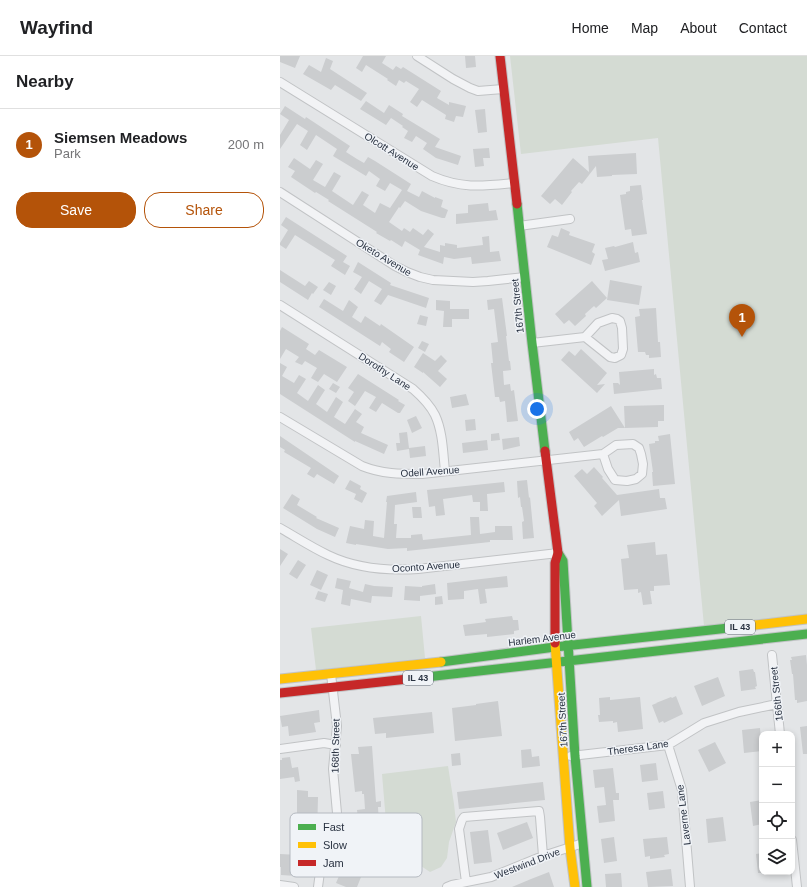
<!DOCTYPE html>
<meta charset="utf-8">
<style>
:root{--surface:#fff;--page:#f6f6f6;--text:#202124;--muted:#757577;--line:#e0e0e0;--accent:#b45309}
body{margin:0;font-family:Arial,sans-serif;background:var(--page);color:var(--text)}
.controls{position:absolute;right:12px;bottom:12px;display:grid;overflow:hidden;border-radius:8px;box-shadow:0 2px 6px #0003}
.controls button{width:36px;height:36px;display:grid;place-items:center;padding:0;border:0;border-bottom:1px solid var(--line);background:var(--surface);color:var(--text);font:20px sans-serif}
.you{position:absolute;left:257px;top:353px;width:14px;height:14px;margin:-10px;border:3px solid #fff;border-radius:50%;background:#1a73e8;box-shadow:0 0 0 6px #1a73e833}
.badge{display:grid;place-items:center;width:26px;height:26px;border-radius:50%;background:var(--accent);color:#fff;font-size:13px;font-weight:700}
.pin{position:absolute;translate:-50% -33px;filter:drop-shadow(0 1px 2px #0008)}
.pin::after{content:'';position:absolute;top:21px;width:14px;height:12px;background:inherit;clip-path:polygon(0 0,100% 0,50% 100%)}
.list{margin:0;padding:0;list-style:none}
h2{display:flex;justify-content:space-between;align-items:center;height:52px;margin:0;padding:0 16px;font-size:17px}
h2 small{font-size:13px;font-weight:400;color:var(--muted)}
.list li{display:grid;grid-template-columns:26px 1fr auto;gap:12px;align-items:center;box-sizing:border-box;height:72px;padding:0 16px;border-top:1px solid var(--line)}
.list b{display:block;font-size:15px;white-space:nowrap}
.list p{margin:0;font-size:13px;white-space:nowrap;color:var(--muted)}
.list em{font-size:13px;font-style:normal;color:var(--muted)}
.actions{display:flex;gap:8px;padding:12px 16px}
.actions a{flex:1;padding:9px 0;border:1px solid var(--accent);border-radius:16px;text-align:center;font-size:14px;color:var(--accent)}
.actions .main{background:var(--accent);color:#fff}
.icon{flex:none;width:22px;height:22px;fill:none;stroke:currentColor;stroke-width:2;stroke-linecap:round;stroke-linejoin:round}
.map{position:relative;flex:none;width:527px;height:831px;overflow:hidden}
header{display:flex;align-items:center;gap:24px;box-sizing:border-box;height:56px;padding:0 20px;background:var(--surface);border-bottom:1px solid var(--line)}
header strong{font-size:19px}
nav{display:flex;gap:22px;margin-inline-start:auto;font-size:14px}
main{display:flex}
aside{flex:1;background:var(--surface)}
.map>svg:first-child{display:block}
.green{fill:#d4dbd3}
.building{fill:#cbcdcf}
.lines{fill:none;stroke-linecap:round;stroke-linejoin:round}
.street-casing{stroke:#c1c3c5;stroke-width:10}
.fast-casing{stroke:#c1c3c5;stroke-width:11}
.slow-casing{stroke:#c1c3c5;stroke-width:11}
.jam-casing{stroke:#c1c3c5;stroke-width:11}
.street{stroke:#f2f3f5;stroke-width:8}
.fast{stroke:#4caf50;stroke-width:9}
.slow{stroke:#ffc107;stroke-width:9}
.jam{stroke:#c62828;stroke-width:9}
.labels{text-anchor:middle;stroke-width:3;stroke-linejoin:round;paint-order:stroke}
.shield{fill:#f0f3f7;stroke:#656c78;stroke-width:1}
.shield-label{font-size:9px;font-weight:bold;fill:#293241}
.street-label{font-size:10px;fill:#293241;stroke:#f0f3f7}
.key{fill:#f0f3f7;stroke:#b4b9c0;stroke-width:1}
.key-label{font-size:11px;fill:#293241}
</style>
<header>
<strong>Wayfind</strong>
<nav><a>Home</a><a>Map</a><a>About</a><a>Contact</a></nav>
</header>
<main>
<aside>
<h2>Nearby<small></small></h2>
<ul class="list">
<li><span class="badge">1</span><div><b>Siemsen Meadows</b><p>Park</p></div><em>200 m</em></li>
</ul>
<div class="actions"><a class="main">Save</a><a>Share</a></div>
</aside>
<div class="map">
<svg width="527" height="831" viewBox="0 0 527 831">
<rect width="100%" height="100%" fill="#e3e5e7"/>
<path class="green" d="M230 0H527V558L424 570 378 82 241 98Z
M141 560 145 602 36 614 31 572Z
M168 710 174 748 176 766 169 786 167 802 161 811 150 816 141 810 128 781 112 773 106 766 102 718Z"/>
<path class="building" d="M0 0H20L15 12 0 6Z
M83 0H106L102 7 113 14 116 10 121 13 123 11 161 35 157 42 169 49V46L186 50 183 61 176 60 174 66 165 63 166 59 142 44 137 51 130 46 139 33 126 25 124 27 119 24 116 30 107 24 108 23 86 9 82 16 76 12Z
M185 0H195L196 11 186 12Z
M46 2 53 5 50 13 87 37 81 45 55 29 51 34 23 18 29 9 41 16Z
M86 45 104 57 109 49 123 58 122 60 160 83 155 91 181 100 178 109 156 102 143 93 147 87 136 80 132 86 124 82 128 75 122 71 123 70 111 62 106 69 80 53Z
M5 50 25 63 26 61 70 90 66 96 77 103 84 107 88 101 95 105 131 128 127 135 139 141 142 135 155 142V141L163 144 161 151 168 154 165 162H162L141 155 125 145 120 152 119 151 109 166 122 175 124 172 130 176 133 172 143 179 148 173 154 178 144 191 160 196V189L165 190V187L177 189V192L203 189 202 181 209 180 210 196 219 195 221 205 192 208 191 201 174 203 164 201 163 208 138 199 140 194 125 185 122 191 111 184 110 185 96 177 97 176 48 145 49 144 36 136 35 137 11 121 15 115 8 111 14 102 30 113 36 104 43 108 33 124 45 131 54 116 61 120 52 135 73 149 82 135 89 139 83 149 95 157 100 147 110 152 122 134 110 127 105 135 96 130 100 123 89 115 86 120 53 100 57 93 36 79 27 94 20 89 28 75 17 68 0 93V79L9 64 0 58Z
M205 53 207 76 198 77 195 54Z
M209 92 210 102H203L204 110 195 111 193 93Z
M356 97 357 118 332 119V120L317 121 316 110 302 128 299 126 291 135 292 136 282 149 275 143 270 148 261 140 293 102 309 116 308 100Z
M361 129 363 144H362L367 178 352 180 351 173 345 174 340 139 346 138V136L350 135V130Z
M208 147 209 155 216 154 218 164 176 168V158L188 157V149Z
M6 161 67 200 63 206 70 210 65 219 51 210 55 204 15 179 6 193 0 189V187L8 174 1 169Z
M281 172 290 176 289 179 315 188 312 196 315 198 311 209 267 191 272 179 278 181Z
M353 186 355 197 358 196 360 206 325 215 322 204 328 203 325 192 334 190 335 191Z
M78 206 111 227 110 229 149 242 146 252 108 239 101 249 94 245 102 233 89 225 81 238 74 233 82 221 73 216Z
M0 214 25 230 29 225 38 231 33 238 32 237 28 244 0 226Z
M330 224 362 230 359 249 327 244Z
M312 225 327 242 316 252 314 250 305 258 306 260 295 270 289 264 284 268 275 258Z
M49 226 56 230 51 239 43 234Z
M222 242 227 280H226L229 305H230L231 314 223 315 224 329 230 328 231 335 234 334 238 365 227 366 225 345 220 346 219 341H215L211 307H213L211 287 218 286 214 253 208 254 207 244Z
M44 243 63 255 69 244 78 251 72 261 81 267 85 260 100 270 101 268 134 291 124 306 109 296 111 293 102 286 100 290 39 251Z
M156 244 170 245V253H189V263H172V271H163L164 255 156 254Z
M376 252 378 286H380L381 301 369 302V299H366L365 296H358L355 261 360 260 359 253Z
M140 259 148 261 146 270 137 268Z
M2 271 29 288 26 293 35 299 39 294 67 311 57 326 44 318 38 326 31 322 37 312 25 305 22 309 15 306 19 301 6 293 0 303V275Z
M142 285 149 288 145 296 138 292Z
M301 293 327 317 317 329 325 328 317 337 281 304 289 295 295 300Z
M143 297 155 305 161 299 167 305 158 315 167 323 160 331 143 316V317L134 311Z
M0 307 7 311 2 320 14 327 19 319 26 323 17 337 28 345 38 329 45 334 36 348 47 356 56 341 63 346 54 361 65 368 75 353 82 358 76 366 84 371 81 377 108 389 104 398 75 385V386L0 338Z
M374 313V319L376 318 377 322H381L382 333 334 338 333 327H338L340 329 339 316Z
M78 318 119 344 118 345 125 349 120 357H118L102 347 96 356 89 352 96 341 85 335 75 350 68 345 74 336 68 332Z
M53 327 60 331 56 337 49 333Z
M186 338 189 349 172 352 170 341Z
M384 349V365H378V371L345 372 344 350Z
M331 350 345 372H338L323 381 322 380 304 391 298 382 294 385 289 376Z
M136 360 142 372 132 377 127 364Z
M195 363 196 374 186 375 185 364Z
M127 376 129 392 145 390 146 400 130 402 129 393 117 395 116 387H120L119 377Z
M219 377 220 384 211 385V378Z
M390 378 395 428 373 430 372 416H373L369 388 375 387V385H379L378 380Z
M0 380 59 420 54 428 37 418 34 422 27 418 31 412 4 396 5 394 0 391Z
M239 381 240 390 223 394 222 383Z
M207 384 208 394 183 397 182 387Z
M314 411 323 421 322 422 337 439 379 433 380 442H385L387 453 341 460 339 444 322 460 314 450 317 447 294 420 302 413 307 418Z
M70 424 81 430 80 433 87 437 82 447 74 443 76 438 65 433Z
M247 424 249 442 250 441 254 482 243 483 242 466 244 465 242 451H241L240 441 238 442 237 425Z
M224 426 225 436 207 438 208 455H200V446H193L192 439 163 443 165 459 156 460 155 450 149 451 147 434Z
M136 436 137 446 115 449 114 468H117L116 482H131V479L142 478 143 484 191 479 190 461H199L200 478 215 476V470H232L233 484H210V486L127 495V492L108 493 76 488V489L66 487 70 470 84 473 85 464 94 465 93 480 104 482 107 446H106L107 440Z
M12 438 20 443 17 449 37 461 36 462 59 472 55 481 37 473 3 452Z
M132 451H141L142 462H133Z
M375 486 376 499 387 498 390 529 374 530V535H370L372 548 363 549 361 536 358 537V533L344 534 341 503 349 502 347 489Z
M0 493 8 498 0 510Z
M18 504 26 509 17 523 9 518Z
M37 514 48 519 41 534 30 529Z
M227 520 228 531 205 533 207 547 200 548 198 533 184 535V543L168 544 167 527Z
M57 522 71 525 69 532 83 536 85 528 94 530 113 531 112 541 92 540 91 547 71 543 70 550 61 548 63 534 55 532Z
M155 528 156 538 140 540V545L124 544 125 530 142 531V530Z
M38 535 48 538 45 546 35 543Z
M162 540 163 548 155 549V541Z
M232 560 233 564H238L239 574 234 575V578L207 581V578L185 580 183 569 206 566 205 563Z
M526 599 527 609V645L517 647V644H515L513 618H512L510 604H512L511 601Z
M473 613 474 616H475L477 630 475 631 476 633 461 635 459 615Z
M438 621 445 640 422 650 414 630Z
M396 640 403 658 384 667 383 665 379 667 372 649 377 647H376L391 641 392 642Z
M330 641V644L360 641 363 673 338 676 337 666 333 667V665L319 666 318 659H320L319 642Z
M218 645 222 680 175 685 172 652 196 649V648Z
M39 654 40 666 34 667 36 676 9 680 8 670 2 671 0 660Z
M152 656 154 677 106 682V677L95 678 93 662Z
M527 670V698H523L520 671Z
M480 672 482 695 464 697 462 674Z
M435 686 446 707 429 716 418 694Z
M92 690 96 746 101 745V751H98L100 784 86 785 88 780H80L77 754 85 753 84 738H82V735L75 736 71 698H79L78 691Z
M251 693 252 701 259 700 260 710 242 712 241 694Z
M180 697 181 709 172 710 171 698Z
M10 701 12 712 18 711 20 725 15 726 14 721 0 723V704H2V702Z
M376 707 378 724 362 726 360 709Z
M333 712 336 737H339V744H333L335 765 319 767 317 750 326 749 324 731 315 732 313 714Z
M263 726 265 744 179 753 177 736Z
M17 734 28 735V741H38L37 779H26V784H17Z
M383 735 385 752 369 754 367 737Z
M482 744V768L473 770 470 746Z
M443 761 446 785 428 787 426 763Z
M247 766 253 782 223 794 217 777Z
M208 774 212 806 194 808 190 776Z
M334 781 337 805 324 807 321 783Z
M387 781 389 798 384 799 385 801 370 803V800L365 801 363 783Z
M84 790 92 794 77 831H66L56 827 71 792 81 796Z
M20 796H25L24 815 18 814V812H17L16 820 1 819V811H0V798L19 799Z
M482 797V817H478L476 798Z
M391 813 393 830 368 831 366 816Z
M269 816 274 831H232L251 823Z
M341 817 342 831H326L325 818Z"/>
<g class="lines">
<g class="street-casing">
<path id="street" d="M137 0 173 23 190 32 198 35 223 33
M0 26 152 120C182 133 203 130 234 127
M0 136 115 210 127 216 140 221 153 224 193 226 208 225 245 221
M239 170 290 163
M0 249 133 333C141 340 150 349 155 359 163 376 163 397 165 415
M252 287 305 281 318 267 332 262 337 263 340 265 342 272 343 293 341 299 335 302 330 301 305 281
M0 361 82 410C102 418 120 418 142 418L323 398
M353 388 359 392 361 398 363 408 362 418 356 423 347 425 335 424 328 413 323 398 336 389Z
M0 472C16 481 31 491 48 499 75 512 108 515 138 513L278 497
M492 599 500 678
M388 689 402 734 410 831
M0 693 44 687 56 689
M291 700 388 689 424 667 459 656 497 648
M512 784 517 831
M186 826 179 773 182 764 184 761 259 755 260 761 263 800
M0 829 14 831
M38 831 40 816 56 773 57 757 53 713 57 670 51 618
M167 831 172 829 211 821 263 800 303 787"/>
</g>
<g class="fast-casing">
<path id="fast" d="M237 148 252 287 265 395
M278 497 283 505 295 700 307 831
M161 606 275 591 458 571
M146 621 527 578"/>
</g>
<g class="slow-casing">
<path id="slow" d="M458 571 527 563
M275 587 290 792 295 831
M0 623 161 606"/>
</g>
<g class="jam-casing">
<path id="jam" d="M220 0 237 148
M265 395 278 497 275 507V587
M0 637 146 621"/>
</g>
<use href="#street" class="street"/>
<use href="#fast" class="fast"/>
<use href="#slow" class="slow"/>
<use href="#jam" class="jam"/>
</g>
<g class="labels">
<g class="shield">
<rect x="445" y="564" width="30" height="14" rx="3"/>
<rect x="123" y="615" width="30" height="14" rx="3"/>
</g>
<g class="shield-label">
<text x="460" y="574">IL 43</text>
<text x="138" y="625">IL 43</text>
</g>
<g class="street-label">
<text transform="translate(112 95) rotate(32)" y="4">Olcott Avenue</text>
<text transform="translate(104 201) rotate(31)" y="4">Oketo Avenue</text>
<text transform="translate(237 250) rotate(-96)" y="4">167th Street</text>
<text transform="translate(105 315) rotate(33)" y="4">Dorothy Lane</text>
<text transform="translate(150 415) rotate(-4)" y="4">Odell Avenue</text>
<text transform="translate(146 510) rotate(-4)" y="4">Oconto Avenue</text>
<text transform="translate(262 582) rotate(-7)" y="4">Harlem Avenue</text>
<text transform="translate(496 638) rotate(-96)" y="4">166th Street</text>
<text transform="translate(282 664) rotate(-93)" y="4">167th Street</text>
<text transform="translate(55 690) rotate(-89)" y="4">168th Street</text>
<text transform="translate(358 691) rotate(-8)" y="4">Theresa Lane</text>
<text transform="translate(403 759) rotate(-97)" y="4">Laverne Lane</text>
<text transform="translate(247 807) rotate(-21)" y="4">Westwind Drive</text>
</g>
</g>
<rect x="10" y="757" width="132" height="64" rx="6" class="key"/>
<rect x="18" y="768" width="18" height="6" fill="#4caf50"/>
<rect x="18" y="786" width="18" height="6" fill="#ffc107"/>
<rect x="18" y="804" width="18" height="6" fill="#c62828"/>
<g class="key-label">
<text x="43" y="775">Fast</text>
<text x="43" y="793">Slow</text>
<text x="43" y="811">Jam</text>
</g>
</svg>
<div class="controls">
<button>+</button>
<button>−</button>
<button><svg class="icon" aria-label="locate" viewBox="0 0 24 24"><circle cx="12" cy="12" r="6"/><path d="M12 2v4M12 18v4M2 12h4M18 12h4"/></svg></button>
<button><svg class="icon" aria-label="layers" viewBox="0 0 24 24"><path d="M12 4l9 5-9 5-9-5zM3 14l9 5 9-5"/></svg></button>
</div>
<div class="you"></div>
<div class="pin badge" style="left:462px;top:281px">1</div>
</div>
</main>
